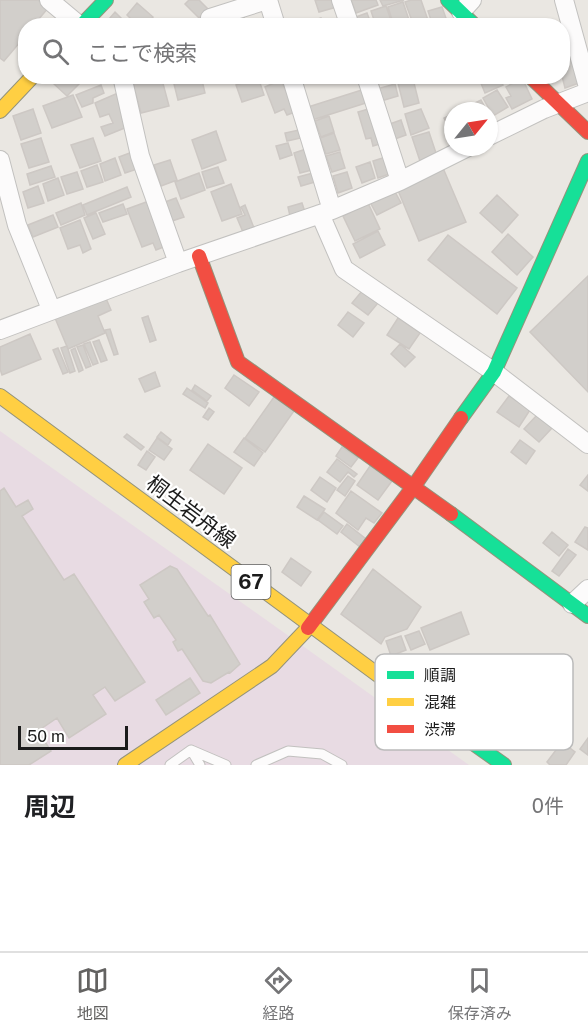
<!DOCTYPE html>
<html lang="ja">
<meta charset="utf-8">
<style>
:root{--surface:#fff;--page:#f6f6f6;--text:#202124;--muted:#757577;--line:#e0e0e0;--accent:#636261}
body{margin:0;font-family:"Public Sans","Noto Sans JP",sans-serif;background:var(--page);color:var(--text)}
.compass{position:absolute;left:444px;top:102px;width:54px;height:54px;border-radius:50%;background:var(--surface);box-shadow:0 2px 4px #0004;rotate:60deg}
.scale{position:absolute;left:18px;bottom:15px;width:110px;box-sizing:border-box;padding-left:6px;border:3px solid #1b1b1b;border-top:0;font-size:16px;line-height:21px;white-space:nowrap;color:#1b1b1b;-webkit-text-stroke:4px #fff;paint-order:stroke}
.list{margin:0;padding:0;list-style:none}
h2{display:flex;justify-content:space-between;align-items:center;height:78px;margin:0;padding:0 24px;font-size:26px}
h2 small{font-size:20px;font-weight:400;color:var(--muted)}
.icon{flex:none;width:33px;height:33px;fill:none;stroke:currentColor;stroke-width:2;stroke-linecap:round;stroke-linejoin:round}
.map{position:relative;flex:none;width:588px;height:765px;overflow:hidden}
.search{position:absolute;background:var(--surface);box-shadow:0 2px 4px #0004;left:18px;right:18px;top:18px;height:66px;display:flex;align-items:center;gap:15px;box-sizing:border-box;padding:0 21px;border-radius:24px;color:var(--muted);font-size:22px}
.sheet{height:186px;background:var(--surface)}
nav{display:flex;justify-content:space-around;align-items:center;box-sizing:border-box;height:84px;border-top:2px solid var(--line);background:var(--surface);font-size:16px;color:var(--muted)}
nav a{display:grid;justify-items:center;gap:3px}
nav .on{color:var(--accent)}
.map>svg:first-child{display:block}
.industrial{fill:#e8dbe3}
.building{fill:#d2cfcb;stroke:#cdc8c4;stroke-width:1.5}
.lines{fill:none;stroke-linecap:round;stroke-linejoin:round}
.lane-casing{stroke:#c2c1bf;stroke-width:11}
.street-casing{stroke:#c2c1bf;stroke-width:20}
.fast-casing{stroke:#93937b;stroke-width:16}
.slow-casing{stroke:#93937b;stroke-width:16}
.jam-casing{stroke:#93937b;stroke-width:16}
.lane{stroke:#fcfbfb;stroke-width:9}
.street{stroke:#fcfbfb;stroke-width:18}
.fast{stroke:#16e098;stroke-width:14}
.slow{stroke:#ffcf43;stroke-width:14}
.jam{stroke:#f24e42;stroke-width:14}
.labels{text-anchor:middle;stroke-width:4.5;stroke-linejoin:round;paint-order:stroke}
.shield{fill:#fff;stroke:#5f5f5f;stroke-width:1.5}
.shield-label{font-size:20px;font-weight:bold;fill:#1b1b1b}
.street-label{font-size:21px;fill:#1b1b1b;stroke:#fff}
.key{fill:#fff;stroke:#bbb;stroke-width:1.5}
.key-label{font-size:16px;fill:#1b1b1b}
</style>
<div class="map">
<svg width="588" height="765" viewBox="0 0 588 765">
<rect width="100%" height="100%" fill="#eae7e2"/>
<path class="industrial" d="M0 431 307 649 469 765H0Z"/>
<path class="building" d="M0 0H38L48 8 33 26H26V35L4 61 0 58Z
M189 0H199L208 9 199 18 185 4Z
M315 0H335L337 7 319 12Z
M351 0H376L378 5 356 13Z
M380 0H404L383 6Z
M411 0H421L430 26H414L405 2Z
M403 2 411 26H394L388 7Z
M137 3 153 17 146 26H138L127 15Z
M386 6 393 26H376L371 11Z
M442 7 448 24 433 26 428 11Z
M115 12 129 26H103Z
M367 13 372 26H356L353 18Z
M244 17 246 26H229L228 21Z
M321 18 324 26H304L303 24Z
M573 52 582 82 565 88 562 76V55Z
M61 76H73L80 83 67 96 54 84Z
M145 76H161L169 106 141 113 132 80Z
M172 76H201L205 93 178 100Z
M478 76H499L503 85 485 93Z
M258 77 264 95 242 102 236 85Z
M522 78 532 99 512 109 506 98 511 96 506 87Z
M413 79 419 103 404 107 398 83Z
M281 80 295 112 287 115 284 109 275 113 265 87Z
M395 84 398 96 381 101 377 89Z
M101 85 104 93 93 98V103L82 107 76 95Z
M365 89 369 102 312 120 308 107Z
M497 90 508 107 493 116 483 98Z
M118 93 132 125 105 136 101 127 113 123 109 114 100 117 95 103Z
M73 95 82 117 52 128 43 106Z
M481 100 487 111H466L465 108Z
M372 108 383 143 373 146 371 138 366 139 358 112Z
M33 109 41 133 21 140 13 116Z
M421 109 429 128 411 135 405 114Z
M453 114V135L444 118Z
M329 116 334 132 321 137 315 121Z
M401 120 406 135 392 140 387 125Z
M304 129 305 137 287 141 285 133Z
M216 131 226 160 202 169 192 140Z
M429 132 437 156 420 161 412 137Z
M334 133 340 150 326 154 320 138Z
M41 138 49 162 29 168 21 144Z
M93 138 101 161 80 168 71 145Z
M288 143 292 155 280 159 276 146Z
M306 149 312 170 300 173 294 153Z
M135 151 140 168 125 173 119 157Z
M340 152 345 168 332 172 326 156Z
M386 157 392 173 378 178 373 161Z
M115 158 121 175 105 181 100 164Z
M170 160 177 180 161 186 154 165Z
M370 162 375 178 362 183 356 167Z
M97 165 103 182 87 187 81 171Z
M51 166 55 177 30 185 27 174Z
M218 167 224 183 207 188 202 172Z
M443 168 466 222 419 241 397 188Z
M77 172 83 189 67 194 61 177Z
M347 172 352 188 338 193 333 176Z
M199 173 205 190 181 199 175 182Z
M313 173 315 182 301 186 298 177Z
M58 178 64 195 48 201 43 184Z
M231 184 242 214 222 221 211 192Z
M38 186 44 203 28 208 23 192Z
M127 187 131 197 87 215 83 205Z
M394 190 401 203 377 215 370 202Z
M497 195 518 215 502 233 480 213Z
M176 198 184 217 172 221 165 202Z
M149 201 166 246 156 250 153 243 142 247 127 209Z
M81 203 85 215 61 225 56 213Z
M302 203 305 212 290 216 288 207Z
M368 203 380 229 355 241 343 216Z
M123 204 127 214 103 222 99 213Z
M245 205 254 228 243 232 237 218 245 215 241 207Z
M96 213 105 234 93 239 84 218Z
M53 215 58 227 33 237 28 225Z
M80 220 91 249 83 253 80 245 68 249 60 228Z
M378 231 385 245 360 258 353 244Z
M508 234 533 257 517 275 492 252Z
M448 235 517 288 497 314 428 260Z
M588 276V392L530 332Z
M362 291 378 303 368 315 352 303Z
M105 296 111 310 98 316 105 333 68 349 55 318Z
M348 312 364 323 353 337 338 325Z
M148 316 156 340 150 342 142 318Z
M398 318 420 333 409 349 387 335Z
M110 329 118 354 114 355 105 330Z
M30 334 41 359 2 375 0 369V347Z
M99 340 107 360 101 362 93 342Z
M90 342 98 363 93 365 84 344Z
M400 344 415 357 405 367 391 354Z
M83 345 91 366 86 368 77 347Z
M67 346 75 371 70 373 61 348Z
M58 348 68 372 63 374 53 350Z
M75 348 83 370 79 372 71 350Z
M155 372 160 386 145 392 139 379Z
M234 375 259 392 249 406 225 388Z
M195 385 211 396 207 401 192 390Z
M187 388 208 403 205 408 183 394Z
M509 396 530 410 519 427 497 412Z
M274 397 294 411 265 452 245 438Z
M209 408 214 412 208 420 203 417Z
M537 415 552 428 539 442 524 429Z
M161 432 171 440 168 445 157 437Z
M127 434 144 447 141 450 124 437Z
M157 438 172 449 164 460 149 450Z
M244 438 263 453 254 466 234 452Z
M520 440 535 451 526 464 511 452Z
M208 444 242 468 224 494 190 470Z
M342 447 358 458 351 467 336 456Z
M147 451 155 457 146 470 138 465Z
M337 459 357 474 354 477 348 472 340 482 327 472Z
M370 466 392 481 378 500 357 485Z
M588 475V491L580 485Z
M348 476 355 481 345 496 337 490Z
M320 477 336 488 327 502 311 490Z
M4 488 16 507 28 500 33 509 22 516 64 580 74 574 145 682 115 701 105 687 93 695 106 714 69 738 57 718 38 731 51 751 29 765H0V491Z
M351 491 382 513 374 523 366 518 358 530 336 513Z
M304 496 325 509 317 520 297 507Z
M324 512 343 526 337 534 318 520Z
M347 524 366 539 360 547 341 532Z
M585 527 588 528V550L575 542Z
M552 532 568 545 559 556 543 543Z
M568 549 576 555 559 576 552 571Z
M291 558 311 572 301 586 282 572Z
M170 566 177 569 208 616 210 615 240 664 230 673 229 672 211 683 203 681 182 649 178 651 173 642 176 640 159 615 154 618 144 602 149 599 140 585Z
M373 569 421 607 407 629 385 637 381 644 341 614Z
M461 612 469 634 430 650 421 628Z
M419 631 425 644 411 650 405 636Z
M401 636 406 650 391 656 386 641Z
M190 678 200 693 166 715 156 700Z
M588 738V755L580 749Z
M562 742 575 752 566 765H550L547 762Z"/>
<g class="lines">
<g class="lane-casing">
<path id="lane" d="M191 750 226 765
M191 750 200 765
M170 765 191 750
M256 765 288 751 322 754 342 765"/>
</g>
<g class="street-casing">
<path id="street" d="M49 0 80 26
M268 0 276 26
M341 0 350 26
M564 0 588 87
M461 12 472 0
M210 18 267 0
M122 76 140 156 178 263
M291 76 332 210
M366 76 400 181
M489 136 544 109 588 92
M0 160 17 225 51 309
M320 214 344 269 494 372 588 444
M0 330 178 263 332 210 400 181 468 147
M572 604 588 589"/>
</g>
<g class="fast-casing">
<path id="fast" d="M448 0 475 26
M81 26 106 0
M461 418 494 372 588 161
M451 514 588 616
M404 694 504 765"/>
</g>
<g class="slow-casing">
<path id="slow" d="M0 111 33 76
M0 396 404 694
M125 765 272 666 308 628"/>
</g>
<g class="jam-casing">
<path id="jam" d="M530 76 588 132
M199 256 238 362 451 514
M308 628 414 486 461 418"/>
</g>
<use href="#lane" class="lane"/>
<use href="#street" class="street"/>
<use href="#fast" class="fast"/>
<use href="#slow" class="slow"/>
<use href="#jam" class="jam"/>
</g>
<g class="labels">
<rect class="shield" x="231.5" y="565" width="39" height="34" rx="4.5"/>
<g class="shield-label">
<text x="251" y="589">67</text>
</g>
<g class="street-label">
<text transform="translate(191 512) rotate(37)" y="7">桐生岩舟線</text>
</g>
</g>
<rect x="375" y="654" width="198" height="96" rx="9" class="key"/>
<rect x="387" y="671" width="27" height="8" fill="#16e098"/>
<rect x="387" y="698" width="27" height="8" fill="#ffcf43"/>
<rect x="387" y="725" width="27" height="8" fill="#f24e42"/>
<g class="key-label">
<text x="424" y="681">順調</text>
<text x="424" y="708">混雑</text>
<text x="424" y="735">渋滞</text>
</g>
</svg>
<svg class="compass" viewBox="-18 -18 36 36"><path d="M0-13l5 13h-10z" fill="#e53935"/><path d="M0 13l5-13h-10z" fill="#757577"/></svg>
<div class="scale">50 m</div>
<div class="search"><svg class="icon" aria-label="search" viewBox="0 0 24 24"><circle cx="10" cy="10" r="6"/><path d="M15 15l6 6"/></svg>ここで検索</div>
</div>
<section class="sheet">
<h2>周辺<small>0件</small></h2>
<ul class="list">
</ul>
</section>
<nav>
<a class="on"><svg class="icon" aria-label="map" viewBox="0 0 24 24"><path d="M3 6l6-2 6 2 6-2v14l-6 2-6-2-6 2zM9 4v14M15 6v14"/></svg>地図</a>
<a><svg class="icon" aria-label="directions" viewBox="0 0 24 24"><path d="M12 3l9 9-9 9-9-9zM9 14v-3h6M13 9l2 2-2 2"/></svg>経路</a>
<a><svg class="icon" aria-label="saved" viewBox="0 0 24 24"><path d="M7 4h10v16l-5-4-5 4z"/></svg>保存済み</a>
</nav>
